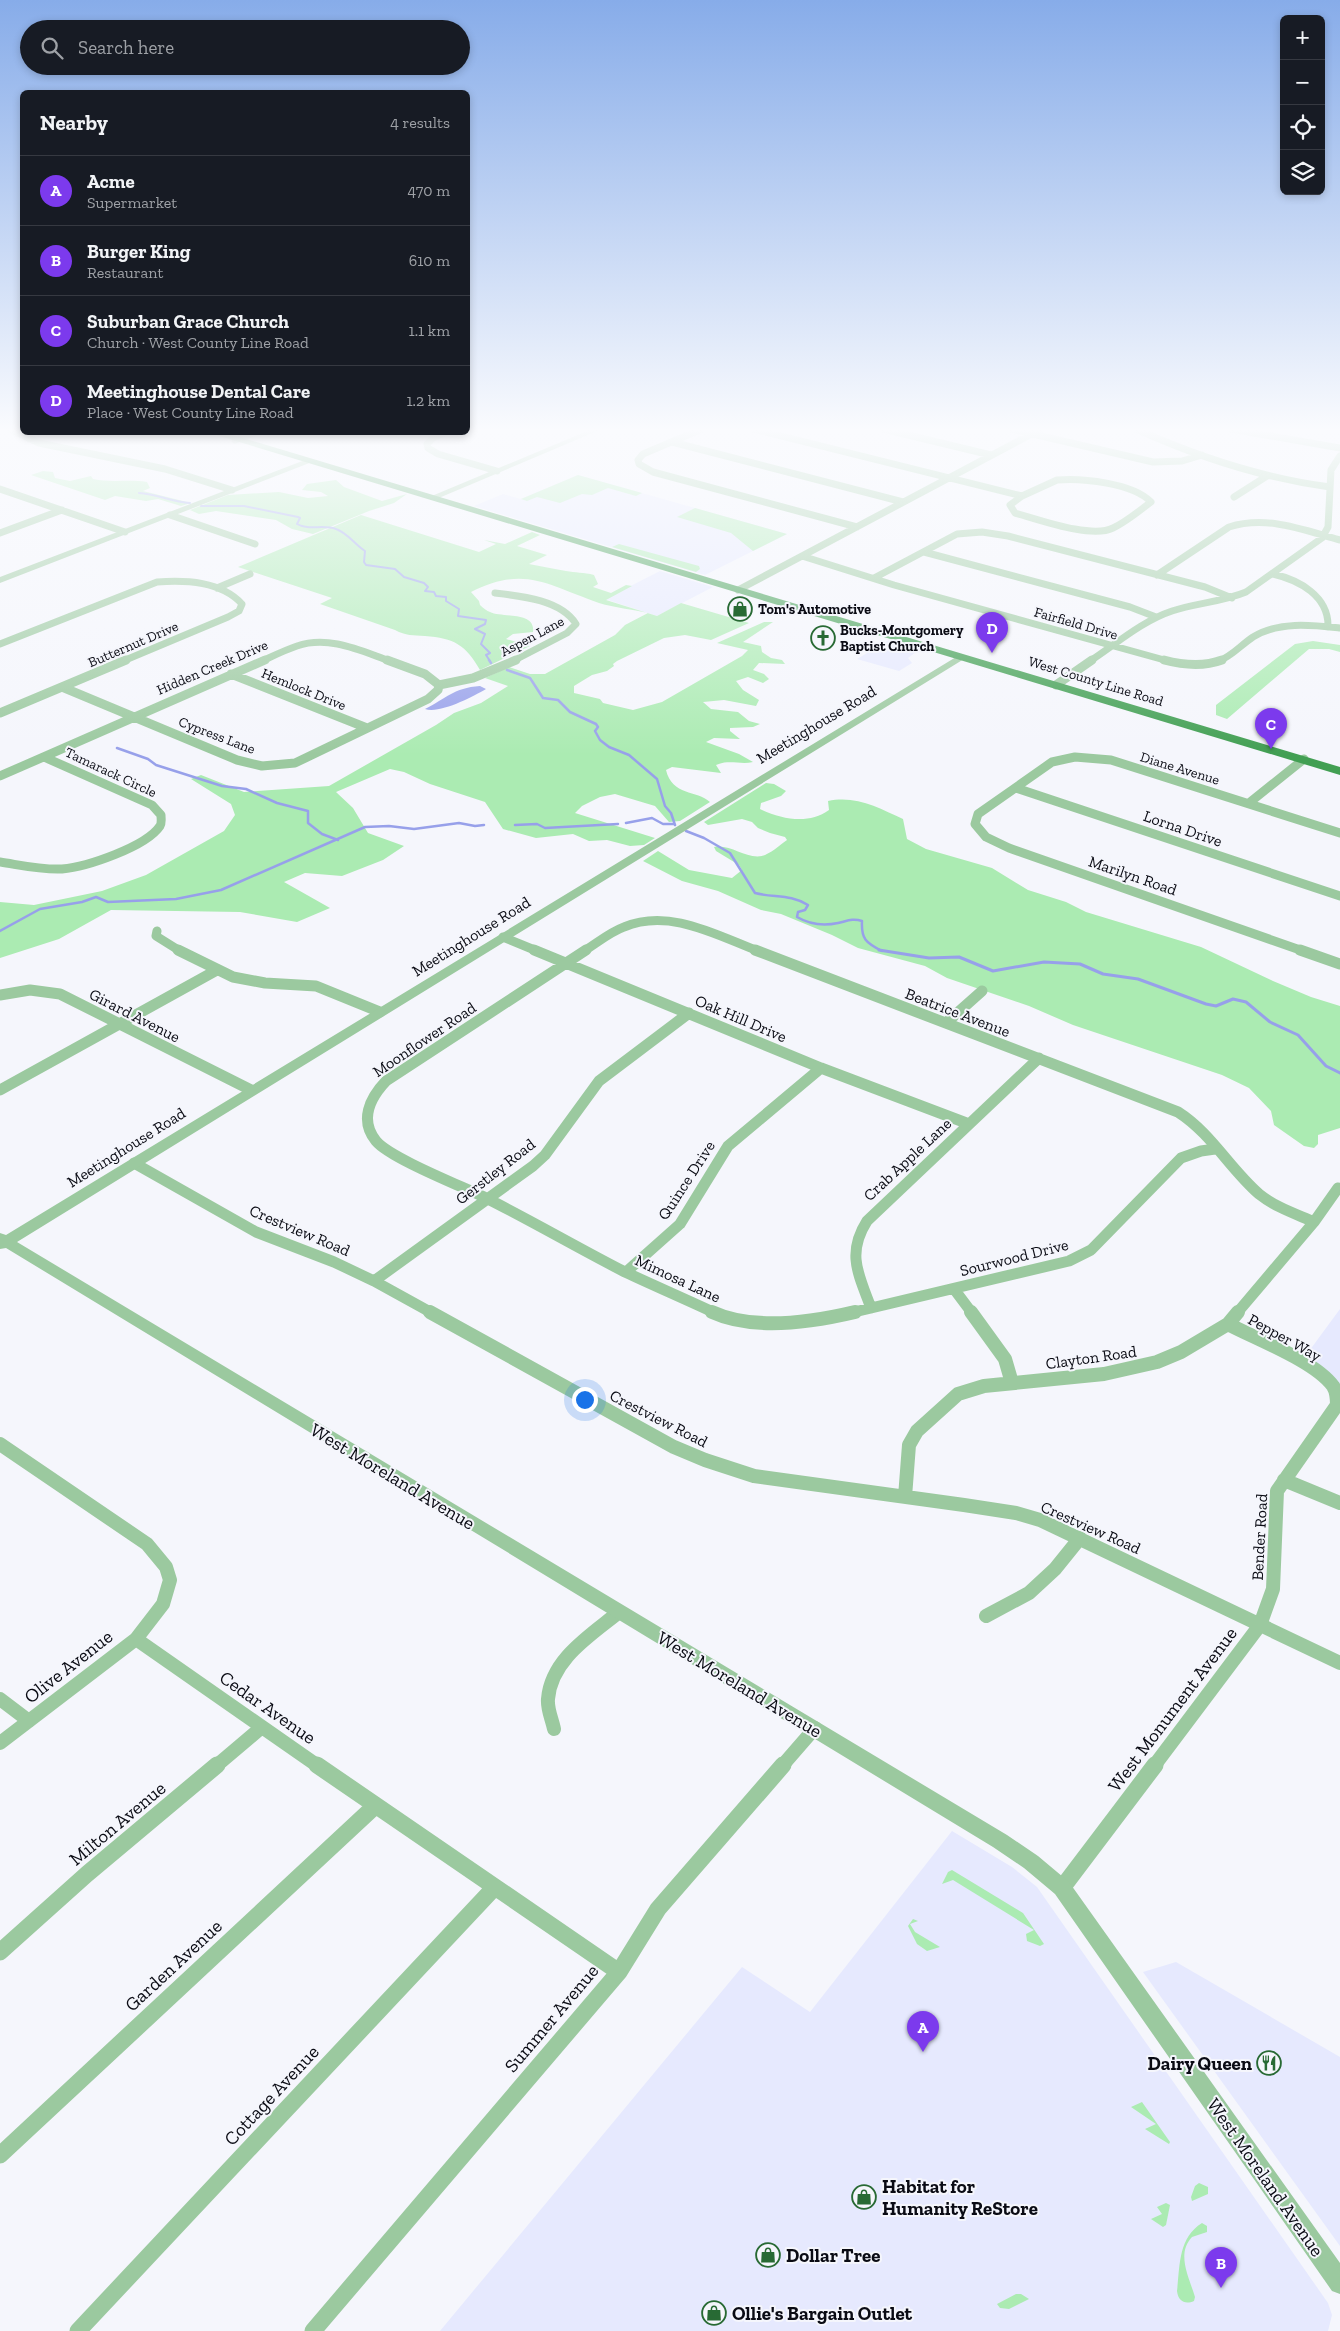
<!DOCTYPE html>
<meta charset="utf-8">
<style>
:root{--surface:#171b24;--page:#20242c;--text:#f1f3f6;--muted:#9ea1a6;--line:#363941;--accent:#7c3aed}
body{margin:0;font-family:"Zilla Slab",serif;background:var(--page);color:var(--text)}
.controls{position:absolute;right:15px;top:15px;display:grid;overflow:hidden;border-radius:8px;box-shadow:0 2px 8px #0003}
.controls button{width:45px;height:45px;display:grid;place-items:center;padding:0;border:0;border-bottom:1px solid var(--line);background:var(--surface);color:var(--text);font:25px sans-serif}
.you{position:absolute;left:584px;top:1399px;width:18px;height:18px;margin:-12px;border:4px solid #fff;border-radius:50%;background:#1a73e8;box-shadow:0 0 0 8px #1a73e833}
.badge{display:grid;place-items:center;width:32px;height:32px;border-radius:50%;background:var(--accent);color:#fff;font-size:16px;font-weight:700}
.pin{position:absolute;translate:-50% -41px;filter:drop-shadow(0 1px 2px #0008)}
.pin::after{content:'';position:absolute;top:26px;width:18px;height:15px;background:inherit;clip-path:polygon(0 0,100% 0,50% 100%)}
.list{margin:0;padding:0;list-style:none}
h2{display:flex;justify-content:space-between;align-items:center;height:65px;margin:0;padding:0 20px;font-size:21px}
h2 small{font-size:16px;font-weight:400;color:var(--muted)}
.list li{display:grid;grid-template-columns:32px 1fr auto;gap:15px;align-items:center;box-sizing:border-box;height:70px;padding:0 20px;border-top:1px solid var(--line)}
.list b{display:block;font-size:19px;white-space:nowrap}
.list p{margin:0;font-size:16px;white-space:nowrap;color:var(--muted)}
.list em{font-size:16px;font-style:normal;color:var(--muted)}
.icon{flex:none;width:28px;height:28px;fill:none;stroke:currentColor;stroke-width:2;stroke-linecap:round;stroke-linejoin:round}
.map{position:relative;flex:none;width:1340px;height:2331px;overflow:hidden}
.search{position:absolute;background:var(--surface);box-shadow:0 2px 8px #0003;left:20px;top:20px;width:450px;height:55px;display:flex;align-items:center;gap:12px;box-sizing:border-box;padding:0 18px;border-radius:28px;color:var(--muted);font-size:19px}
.panel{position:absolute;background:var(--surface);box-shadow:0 2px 8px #0003;left:20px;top:90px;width:450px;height:345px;border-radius:8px}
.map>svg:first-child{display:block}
.built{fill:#e6e9fe}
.green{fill:#abebb2}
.water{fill:#97a0ea}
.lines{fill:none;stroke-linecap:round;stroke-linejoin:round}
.stream-far2{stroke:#97a0ea;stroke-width:2}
.stream-far1{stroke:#97a0ea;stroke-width:2.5}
.stream{stroke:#97a0ea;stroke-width:3}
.minor-far4{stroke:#9bc99f;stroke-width:7}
.minor-far3{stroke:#9bc99f;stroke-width:9}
.minor-far2{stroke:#9bc99f;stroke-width:11}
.minor-far1{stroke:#9bc99f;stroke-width:14}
.minor{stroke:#9bc99f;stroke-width:17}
.tertiary{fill:#9bc99f;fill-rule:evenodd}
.primary{fill:#429f53;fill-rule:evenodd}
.labels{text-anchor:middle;stroke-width:4;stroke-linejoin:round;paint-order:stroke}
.far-poi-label{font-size:14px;font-weight:bold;fill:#0a0b14;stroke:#f5f6fc;text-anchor:start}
.far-street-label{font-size:14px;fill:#0a0b14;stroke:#f5f6fc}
.street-label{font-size:16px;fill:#0a0b14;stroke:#f5f6fc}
.near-street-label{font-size:19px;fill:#0a0b14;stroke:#f5f6fc}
.near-poi-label{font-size:19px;font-weight:bold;fill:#0a0b14;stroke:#f5f6fc;text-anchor:start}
</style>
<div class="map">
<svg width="1340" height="2331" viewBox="0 0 1340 2331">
<rect width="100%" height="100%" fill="#f5f6fc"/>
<path class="built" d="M578 475 787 534 705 575 474 506 503 494 521 499Z
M660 571 713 587 657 616 605 599Z
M889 640 920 649 908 658 912 663 899 671 857 659Z
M1340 1309V1388L1304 1358Z
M952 1831 1012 1867 1037 1887 1328 2303 1332 2315 1328 2331H440L742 1967 810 2012Z
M1176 1962 1340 2057V2246L1143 1972Z"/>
<path class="green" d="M43 471 53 472 55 478 70 481 91 476 93 479C111 483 129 479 147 482L150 488 143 491 191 503 181 506 158 499 146 501 115 496 105 500 31 475Z
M578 475 642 493 636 496 608 488 592 495 582 494 560 503 537 497 527 501 521 499Z
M336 480 344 487 382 501 407 494 394 503 369 511 313 534 292 529 276 520 216 511 199 514 190 510 228 495 279 492 308 498 328 496 321 492 302 490 307 484Z
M695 508 787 534 753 551 731 533 677 517Z
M361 515 479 552 496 544 484 540 505 544 532 532 540 535 517 546 547 555 529 564C541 566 553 569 566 571 575 573 584 572 594 575L598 584 593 587 611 593 626 585 632 586 606 600 657 616 681 603 749 623 711 640 685 635 664 638 617 661 613 664 614 666 607 671 592 675 574 686V693L600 699 603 703 633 710 662 702 742 656 748 650 717 643 764 622H773L743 642 761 646 762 652 771 658 782 660 785 664 759 663 753 670 764 674 769 679 763 683 748 677 736 681 743 690 759 700 756 706 724 700 703 702 711 709 738 712 749 721 760 724 753 727 730 728V731L740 739 714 738 706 742 739 754 753 762C740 765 729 759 716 765L721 773 672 767 666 770C672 796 697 790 710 802L680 821 669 822 655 806 615 794 600 797 582 806 575 813 655 838 644 845 630 846 607 840 589 841 573 834 536 838 503 829 485 802 430 784 404 772 390 769 336 792 353 808 368 833 404 846 383 860 342 876 305 873 284 882 330 908 297 922 240 912 111 910 59 939 0 958V902L34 905 102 891 146 875 224 831 235 815 231 804 191 779 201 775 244 792 329 786 436 725 454 713 481 703 508 686 485 678 509 667 530 674H545L615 635 625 625 648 613C632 609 615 608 599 603 547 585 525 565 471 592L479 601 480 605C483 608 487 611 490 612 502 618 536 611 533 632L513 634 506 639 530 646 480 670C466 645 454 638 425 636 413 635 406 636 395 630L320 604 332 598 238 567Z
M619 544 699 566 700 569 696 572 612 547Z
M1313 641 1340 645V652L1329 649H1309L1227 719 1216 715V705L1295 644Z
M766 783 774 784 786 791 781 796 761 803 760 809C782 819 808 825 829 810L828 801C856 795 879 808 903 819L907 839 926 849 992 868 1028 890 1066 902 1086 912 1201 947 1273 981 1311 997 1340 1006V1128L1318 1135V1144L1314 1148 1304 1146 1274 1125 1271 1111 1249 1088 1222 1075 1073 1025 1029 1006 947 978 925 966 858 948 832 935 781 914 761 910 718 891 682 881 643 861 658 851 689 870 732 878 742 870 739 865 716 851 714 847C731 844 745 859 762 856 770 854 780 845 787 840L785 837 770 833 758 828 752 822 742 819 708 825 704 822Z
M952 1870 1023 1913 1044 1944 1040 1946 1027 1941 1026 1934 1034 1930 953 1880 942 1884 948 1872Z
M913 1919 918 1921 910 1924 915 1932 940 1947 927 1951 917 1944 908 1926Z
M1142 2102 1170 2142 1169 2144 1145 2129 1156 2124 1131 2107Z
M1199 2183 1208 2187V2194L1192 2201 1191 2197 1195 2186Z
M1166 2203 1170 2205 1166 2225 1163 2227 1151 2219 1162 2214 1157 2207Z
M1202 2223 1207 2226V2232L1192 2237C1176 2254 1189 2277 1195 2297L1194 2301C1185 2305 1178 2301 1177 2291 1180 2266 1178 2238 1202 2223Z
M1016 2294H1021L1029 2299 1009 2309 1000 2308 997 2304Z"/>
<path class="water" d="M480 686 486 689C472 697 440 714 425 709 447 698 453 688 480 686Z"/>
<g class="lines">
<path class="stream-far2" d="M139 493C157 494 172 502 190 503
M201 506H244L298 517 300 518 297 524C309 531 323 524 336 529 348 533 355 545 365 551L364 562 366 565 395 569 404 577 424 583 428 587 425 591 434 592 436 596 446 597V601L459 609 458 616 486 620 485 624 475 629 485 634 481 644 490 653 486 655 490 661"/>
<path class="stream-far1" d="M489 660 491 663
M507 670 530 678 543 698 558 700 570 712 596 724 598 727 595 731 600 740 609 747 629 755 657 779 665 806 671 813 675 825
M117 748 148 759 156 765 222 786 246 789 277 803 308 811V823L322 834 338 840
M626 823 652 818 663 824H674
M515 825 537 824 545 828 618 824
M686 831 704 838 730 853 755 893C775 898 790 894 808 905L805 910 798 912 797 917C809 924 824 926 838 923 847 921 853 918 862 921 861 939 866 943 882 951
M0 931 40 909 82 902 96 897 108 902 176 899 221 890 365 827 389 826 414 829 459 823 475 826 484 825"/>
<path class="stream" d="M879 950 929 958 959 957 993 971 1044 962 1080 964 1103 974 1138 979 1206 1004 1216 1006 1233 999 1246 1002 1270 1022 1298 1035 1326 1066 1340 1073"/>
<path class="minor-far4" d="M10 429 39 443 165 469 232 490
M702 429 643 454 638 460 639 464 653 472 857 527
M753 429 1022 496
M883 429 991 455
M1011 429 1153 462 1182 461 1202 455
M1136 429C1198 457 1262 478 1330 487
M1231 429 1340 448
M446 432 433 438 427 444 428 448 438 454 497 471
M235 440 256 432
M672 442 903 502
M1057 480C1082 478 1133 483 1151 502 1139 511 1126 522 1113 528 1091 539 1038 519 1015 513L1010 505 1022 496Z
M0 489 125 532
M1234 497 1267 476
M170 515 255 544
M0 533 62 510
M924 552 1130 607 1156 617
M802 556 894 585 1168 661
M1273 574C1299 580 1329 596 1328 627
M1157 575 1229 527C1267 515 1303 530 1340 540
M874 578 957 534 982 532 1008 536 1205 587 1232 598
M217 588 250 574
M738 590 1041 429
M495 593C521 596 561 600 576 624L567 633 513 661
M0 644 157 582C186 580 221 581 242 604L239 611 228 617 123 661
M262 661C273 656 285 650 297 646 329 635 361 651 390 661
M1090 661C1116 644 1142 621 1172 611 1196 603 1222 602 1246 592L1322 538 1328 527 1331 470 1340 456
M1219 661C1232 656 1241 645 1253 637 1279 621 1312 625 1340 628"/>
<path class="minor-far3" d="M387 660 425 674 439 685
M1164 660C1183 665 1203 667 1222 660
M231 674 367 728
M439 685 473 678 516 660
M1056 685 1092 660
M62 687 237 760 262 766 295 763 428 699 438 690 439 685
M0 713 126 660
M0 776 265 660
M1016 788 1340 896
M1249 803 1304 759
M0 862C20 865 41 870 62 869 86 867 146 847 160 826 162 823 161 819 161 815L152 805 44 757
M157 931 156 936 180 951
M503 937 537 951
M584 951C597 943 610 932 624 927 669 908 716 935 758 951
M1303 951 1009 848 986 837 975 824 978 814 1052 762 1075 757 1111 760 1340 833"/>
<path class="minor-far2" d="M178 950 233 977 265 983 316 986 380 1012
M534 950 821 1068 969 1124
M586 950 386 1081C370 1098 359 1120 376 1141 390 1158 461 1186 484 1197 532 1221 578 1248 625 1272 655 1286 685 1299 715 1313
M755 950 1178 1112C1211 1133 1230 1169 1259 1194 1275 1207 1296 1214 1314 1222
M1300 950 1340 964
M0 995 30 990 60 994 251 1090
M946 1023 982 991
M0 1090 217 970
M134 1163 256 1232 334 1262 374 1281 432 1313
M626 1272 680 1224 728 1146 821 1068
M374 1281 533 1166 545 1155 599 1081 689 1013
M954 1289 972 1313
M871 1308C859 1275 846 1254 867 1221L1039 1058
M850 1313 1069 1261 1091 1250 1181 1158 1201 1151 1215 1149
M1237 1313 1314 1222 1338 1188"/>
<path class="minor-far1" d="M430 1312 674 1447 705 1460 754 1476 964 1505 1016 1513 1040 1520 1340 1663
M712 1312C753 1331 813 1322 855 1312
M971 1312 1005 1359 1012 1383
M0 1444 147 1544 166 1567 170 1580 163 1604 136 1639 0 1743
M1284 1480 1340 1503
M905 1497 909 1445 917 1431 958 1394 984 1386 1104 1374 1157 1362 1181 1352 1228 1324 1238 1312
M986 1616 1029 1593 1055 1569 1080 1538
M136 1639 318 1766
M0 1699 29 1721
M554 1729C552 1719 547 1709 548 1699 551 1659 591 1635 619 1612
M216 1766 262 1727
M782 1766 815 1728
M1154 1766 1260 1625 1273 1589 1277 1491 1337 1405C1337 1398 1337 1392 1333 1386 1315 1361 1256 1339 1228 1324"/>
<path class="minor" d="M317 1765 619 1972
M1062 1888 1155 1765
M0 1952 87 1874 217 1765
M0 2155 375 1806
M78 2331 494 1888
M313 2331 619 1972 658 1909 783 1765"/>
<path class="tertiary" d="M592 429H602L434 500 427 498Z
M305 460 312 462 0 583V577Z
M961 654 966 657 964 659 17 1242 1007 1835 1038 1856 1069 1882 1340 2263V2294L1332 2291 1055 1894 1024 1868 993 1847 6 1248 0 1249V1233L6 1235Z"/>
<path class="primary" d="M206 432H223L1340 767V775Z"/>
</g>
<linearGradient id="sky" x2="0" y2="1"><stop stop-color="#87ace9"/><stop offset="0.57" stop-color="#fafbfe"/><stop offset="1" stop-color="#fafbfe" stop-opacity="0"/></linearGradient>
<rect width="1340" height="755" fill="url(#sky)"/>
<defs>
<g id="shop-ring" transform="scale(1.25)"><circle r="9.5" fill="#f5f6fc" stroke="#286a34" stroke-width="1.5"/><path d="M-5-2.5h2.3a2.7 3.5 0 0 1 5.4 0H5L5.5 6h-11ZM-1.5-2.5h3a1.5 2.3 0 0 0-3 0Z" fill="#286a34"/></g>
<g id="church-ring" transform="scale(1.25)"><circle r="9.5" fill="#f5f6fc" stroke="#286a34" stroke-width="1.5"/><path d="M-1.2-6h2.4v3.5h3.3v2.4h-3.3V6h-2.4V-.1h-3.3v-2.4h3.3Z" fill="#286a34"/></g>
<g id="restaurant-ring" transform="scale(1.25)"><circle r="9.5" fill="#f5f6fc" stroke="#286a34" stroke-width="1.5"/><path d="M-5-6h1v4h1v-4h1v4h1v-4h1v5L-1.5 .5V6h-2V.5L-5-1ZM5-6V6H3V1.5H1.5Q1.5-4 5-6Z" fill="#286a34"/></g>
</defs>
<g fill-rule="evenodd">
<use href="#shop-ring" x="740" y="609"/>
<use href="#church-ring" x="823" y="638"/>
<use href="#restaurant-ring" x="1269" y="2063"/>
<use href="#shop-ring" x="864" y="2197"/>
<use href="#shop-ring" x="768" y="2255"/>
<use href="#shop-ring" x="714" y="2313"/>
</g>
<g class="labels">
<g class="far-poi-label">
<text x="758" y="614">Tom's Automotive</text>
<text x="840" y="635">Bucks-Montgomery<tspan x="840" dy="16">Baptist Church</tspan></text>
</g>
<g class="far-street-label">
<text transform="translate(1076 623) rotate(16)" y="5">Fairfield Drive</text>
<text transform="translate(532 636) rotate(-28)" y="5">Aspen Lane</text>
<text transform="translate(133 644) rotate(-23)" y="5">Butternut Drive</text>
<text transform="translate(212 667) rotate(-23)" y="5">Hidden Creek Drive</text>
<text transform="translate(1096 681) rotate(17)" y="5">West County Line Road</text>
<text transform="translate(304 689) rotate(22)" y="5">Hemlock Drive</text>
<text transform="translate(217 735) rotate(21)" y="5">Cypress Lane</text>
<text transform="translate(1180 768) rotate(17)" y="5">Diane Avenue</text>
<text transform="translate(111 772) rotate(25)" y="5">Tamarack Circle</text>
</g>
<g class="street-label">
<text transform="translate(816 724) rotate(-31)" y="6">Meetinghouse Road</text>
<text transform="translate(1183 828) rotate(19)" y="6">Lorna Drive</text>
<text transform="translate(1133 875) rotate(19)" y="6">Marilyn Road</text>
<text transform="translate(471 936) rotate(-32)" y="6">Meetinghouse Road</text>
<text transform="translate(958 1012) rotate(21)" y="6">Beatrice Avenue</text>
<text transform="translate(135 1015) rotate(27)" y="6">Girard Avenue</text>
<text transform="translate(741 1018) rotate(23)" y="6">Oak Hill Drive</text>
<text transform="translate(424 1039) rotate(-34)" y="6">Moonflower Road</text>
<text transform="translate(126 1147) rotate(-32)" y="6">Meetinghouse Road</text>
<text transform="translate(907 1159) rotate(-43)" y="6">Crab Apple Lane</text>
<text transform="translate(495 1171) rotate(-38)" y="6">Gerstley Road</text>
<text transform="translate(686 1180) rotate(-57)" y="6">Quince Drive</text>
<text transform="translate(300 1230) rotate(23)" y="6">Crestview Road</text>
<text transform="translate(1014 1257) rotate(-14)" y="6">Sourwood Drive</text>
<text transform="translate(678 1278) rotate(25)" y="6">Mimosa Lane</text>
<text transform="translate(1285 1337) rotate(29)" y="6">Pepper Way</text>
<text transform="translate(1091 1357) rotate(-8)" y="6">Clayton Road</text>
<text transform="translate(659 1418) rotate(27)" y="6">Crestview Road</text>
<text transform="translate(1091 1527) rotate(24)" y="6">Crestview Road</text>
<text transform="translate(1259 1537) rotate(-87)" y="6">Bender Road</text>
</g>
<g class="near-street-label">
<text transform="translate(393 1476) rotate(31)" y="7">West Moreland Avenue</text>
<text transform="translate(68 1666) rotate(-38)" y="7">Olive Avenue</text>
<text transform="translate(740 1684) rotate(31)" y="7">West Moreland Avenue</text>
<text transform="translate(268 1707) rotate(35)" y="7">Cedar Avenue</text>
<text transform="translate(1172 1709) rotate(-53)" y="7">West Monument Avenue</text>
<text transform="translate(117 1823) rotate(-40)" y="7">Milton Avenue</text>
<text transform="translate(173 1965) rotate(-43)" y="7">Garden Avenue</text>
<text transform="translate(551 2018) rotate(-50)" y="7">Summer Avenue</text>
<text transform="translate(271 2095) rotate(-47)" y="7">Cottage Avenue</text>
<text transform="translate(1266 2177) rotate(55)" y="7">West Moreland Avenue</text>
</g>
<g class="near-poi-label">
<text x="1252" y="2070" text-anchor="end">Dairy Queen</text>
<text x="882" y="2193">Habitat for<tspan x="882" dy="22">Humanity ReStore</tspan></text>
<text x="786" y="2262">Dollar Tree</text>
<text x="732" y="2320">Ollie's Bargain Outlet</text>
</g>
</g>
</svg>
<div class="controls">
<button>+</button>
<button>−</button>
<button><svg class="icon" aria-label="locate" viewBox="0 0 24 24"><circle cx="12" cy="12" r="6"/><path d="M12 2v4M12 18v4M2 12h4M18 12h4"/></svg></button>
<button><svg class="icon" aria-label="layers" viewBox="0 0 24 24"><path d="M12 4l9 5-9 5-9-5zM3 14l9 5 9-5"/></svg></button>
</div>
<div class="you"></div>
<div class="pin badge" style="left:923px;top:2052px">A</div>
<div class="pin badge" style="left:1221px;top:2288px">B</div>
<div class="pin badge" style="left:1271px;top:749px">C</div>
<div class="pin badge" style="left:992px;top:653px">D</div>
<div class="search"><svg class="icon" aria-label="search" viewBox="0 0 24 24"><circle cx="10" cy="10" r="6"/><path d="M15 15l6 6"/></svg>Search here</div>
<section class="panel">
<h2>Nearby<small>4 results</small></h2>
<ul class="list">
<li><span class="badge">A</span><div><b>Acme</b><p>Supermarket</p></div><em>470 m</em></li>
<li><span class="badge">B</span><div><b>Burger King</b><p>Restaurant</p></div><em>610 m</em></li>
<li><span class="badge">C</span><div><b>Suburban Grace Church</b><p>Church · West County Line Road</p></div><em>1.1 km</em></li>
<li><span class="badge">D</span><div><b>Meetinghouse Dental Care</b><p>Place · West County Line Road</p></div><em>1.2 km</em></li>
</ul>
</section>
</div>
